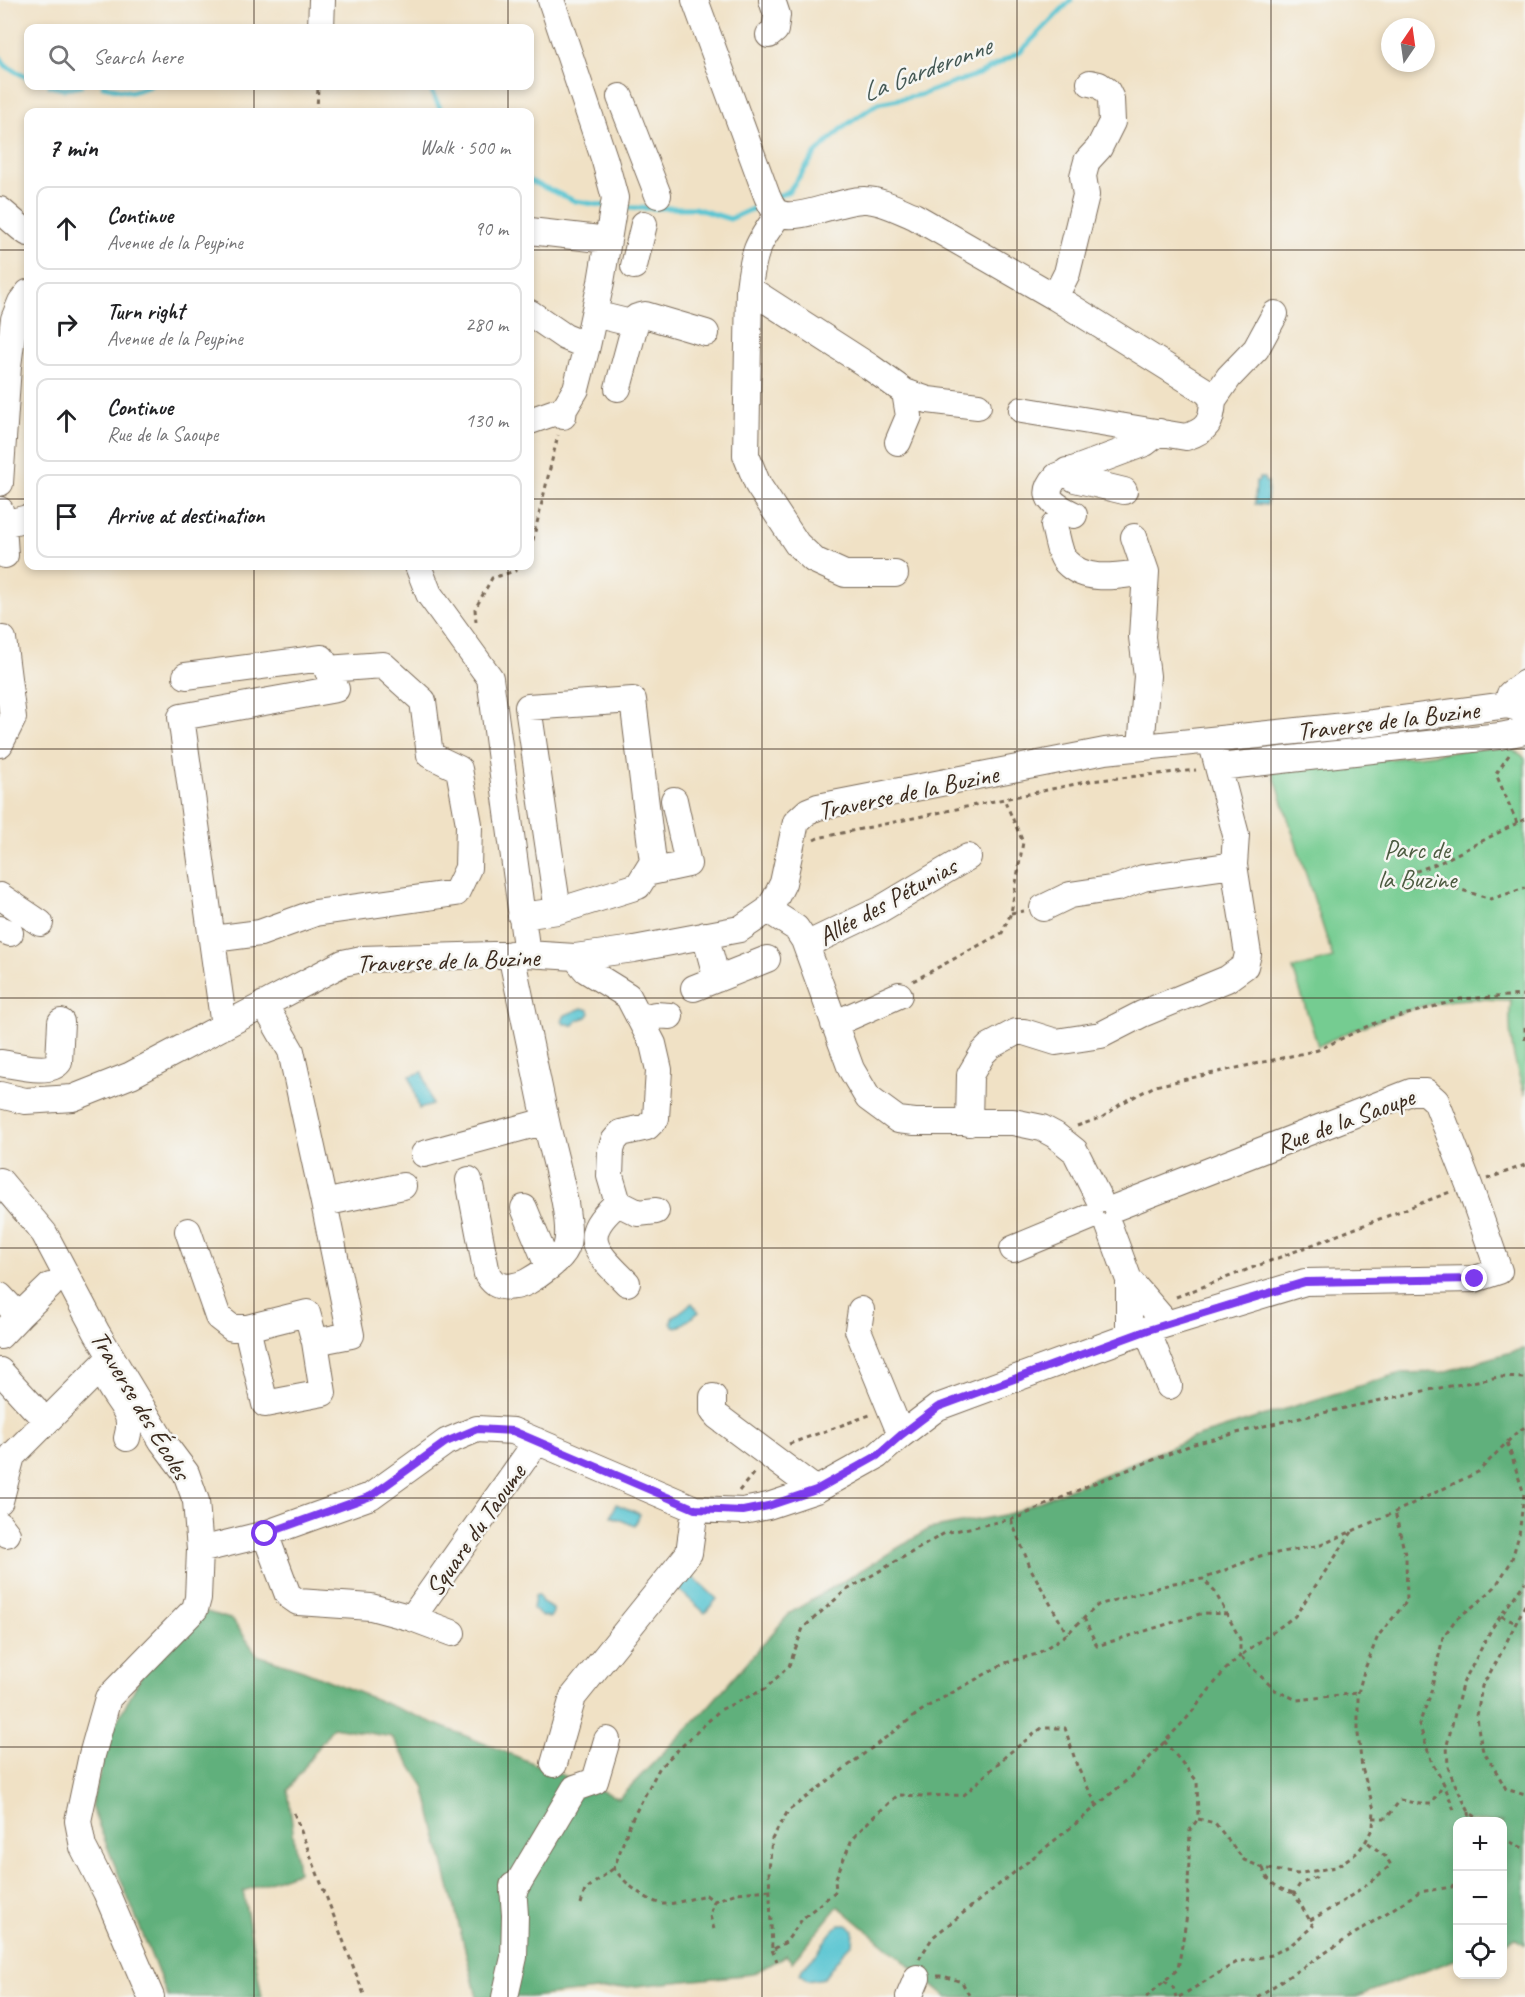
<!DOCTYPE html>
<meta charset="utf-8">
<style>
:root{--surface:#fff;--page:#f2f2f2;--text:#202124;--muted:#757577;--line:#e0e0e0}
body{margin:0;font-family:Caveat,sans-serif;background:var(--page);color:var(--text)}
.controls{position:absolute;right:18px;bottom:18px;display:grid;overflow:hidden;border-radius:12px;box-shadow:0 3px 9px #0003}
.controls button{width:54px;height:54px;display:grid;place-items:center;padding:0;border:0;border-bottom:2px solid var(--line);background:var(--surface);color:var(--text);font:30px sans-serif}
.compass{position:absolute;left:1381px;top:18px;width:54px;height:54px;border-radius:50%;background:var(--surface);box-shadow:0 3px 9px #0003;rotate:13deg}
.stop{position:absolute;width:18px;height:18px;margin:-14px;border:4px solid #7c3aed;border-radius:50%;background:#fff}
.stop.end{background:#7c3aed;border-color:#fff;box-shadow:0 2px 6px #0008}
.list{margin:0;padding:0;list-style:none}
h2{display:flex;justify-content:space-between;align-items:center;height:78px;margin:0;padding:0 24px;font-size:26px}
h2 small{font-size:20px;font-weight:400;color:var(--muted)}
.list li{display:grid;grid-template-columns:39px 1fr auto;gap:18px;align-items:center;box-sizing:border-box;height:84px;margin:0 12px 12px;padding:0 12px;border:2px solid var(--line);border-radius:12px}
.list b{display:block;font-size:22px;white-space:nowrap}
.list p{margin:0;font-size:20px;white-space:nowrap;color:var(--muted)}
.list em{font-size:20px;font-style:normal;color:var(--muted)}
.icon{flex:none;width:33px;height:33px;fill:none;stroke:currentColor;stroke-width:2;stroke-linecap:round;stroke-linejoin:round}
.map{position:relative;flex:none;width:1525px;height:1997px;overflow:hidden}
.search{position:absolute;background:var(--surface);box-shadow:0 3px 9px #0003;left:24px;top:24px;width:510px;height:66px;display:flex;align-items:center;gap:15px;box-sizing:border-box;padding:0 21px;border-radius:12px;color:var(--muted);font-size:22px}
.panel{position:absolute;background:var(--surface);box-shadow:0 3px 9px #0003;left:24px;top:108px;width:510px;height:462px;border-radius:12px}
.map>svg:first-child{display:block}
.green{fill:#75cc91;stroke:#587b58;stroke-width:1.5}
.forest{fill:#60b07b;stroke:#4e6d4c;stroke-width:1.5}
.water{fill:#59c5d2;stroke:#4a7878;stroke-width:1.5}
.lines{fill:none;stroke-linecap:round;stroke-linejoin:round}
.stream{stroke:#59c5d2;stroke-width:5}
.minor-casing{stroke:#7a6a58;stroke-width:28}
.path{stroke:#7a6a58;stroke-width:3;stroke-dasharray:4.5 4.5;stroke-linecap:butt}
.minor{stroke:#fff;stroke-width:26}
.route{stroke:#7c3aed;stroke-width:8}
.grid{fill:none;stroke:#3b2a1e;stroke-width:1.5;stroke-opacity:0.55}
.labels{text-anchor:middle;stroke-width:5;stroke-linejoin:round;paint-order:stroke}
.street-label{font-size:26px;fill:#3b2a1e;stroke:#f6f6f2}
.park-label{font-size:26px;fill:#4c5b40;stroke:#f6f6f2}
.water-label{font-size:27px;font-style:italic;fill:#445854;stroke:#f6f6f2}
</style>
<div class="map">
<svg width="1525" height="1997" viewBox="0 0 1525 1997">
<rect width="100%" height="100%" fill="#f6f6f2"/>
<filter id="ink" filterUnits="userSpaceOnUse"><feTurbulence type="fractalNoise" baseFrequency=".0167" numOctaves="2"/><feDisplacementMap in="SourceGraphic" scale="12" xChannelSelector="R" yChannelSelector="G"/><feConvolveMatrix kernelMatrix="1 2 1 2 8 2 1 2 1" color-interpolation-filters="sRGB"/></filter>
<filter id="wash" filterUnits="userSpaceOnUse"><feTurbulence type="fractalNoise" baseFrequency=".008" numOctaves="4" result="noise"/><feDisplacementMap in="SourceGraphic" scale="24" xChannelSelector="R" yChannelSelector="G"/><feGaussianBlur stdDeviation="1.35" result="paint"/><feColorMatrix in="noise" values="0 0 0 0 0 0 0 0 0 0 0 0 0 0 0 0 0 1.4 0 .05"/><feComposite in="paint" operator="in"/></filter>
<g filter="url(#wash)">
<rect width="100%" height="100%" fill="#f0e1c5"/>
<path class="green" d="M1505 746 1522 755 1525 759V1095C1514 1063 1507 1033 1511 1000 1487 999 1461 997 1437 1003 1395 1012 1356 1028 1318 1046L1293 969 1333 958 1273 772Z"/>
<path class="forest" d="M1525 1348V1945L1516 1938 1503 1943 1502 1822H1458L1457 1959 1356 1997H947L838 1906 792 1962 786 1955 753 1974 529 1997H477L424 1786 392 1737 333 1727 288 1790 298 1872 243 1891 262 1997H168L91 1806 111 1732 144 1671 201 1610 233 1620 257 1655 303 1670 619 1798 707 1708 790 1613 929 1529 1009 1514 1192 1438 1401 1373 1443 1372Z"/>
<path class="water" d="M1259 478H1264L1265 482H1268L1267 505 1255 504 1256 481H1259Z
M582 1008 589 1010 590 1013 587 1017 578 1020 573 1026 569 1024H564L562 1021 565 1015Z
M423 1072 432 1105 419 1109 410 1076Z
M692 1303 699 1312 679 1327H674L671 1323 672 1318Z
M616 1504 640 1514 635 1526 611 1516Z
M690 1574 717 1599 705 1613 677 1588Z
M535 1595H539L542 1603 553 1609V1612L550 1618 546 1616H542L533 1609Z
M839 1925H847L854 1930 853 1944 844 1951 824 1978 807 1981 800 1974C804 1964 805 1966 812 1959 823 1949 824 1936 839 1925Z"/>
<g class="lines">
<path class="stream" d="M0 57 6 66 28 78
M50 86 64 89 81 86
M103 86 131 92 150 86
M429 86 442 112
M530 181 575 201 606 206
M774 198 789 191 816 153 845 126 878 103 920 95 979 74 1020 52 1071 0
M621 208H694L730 219 763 204"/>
</g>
</g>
<g filter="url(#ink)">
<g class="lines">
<g class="minor-casing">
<path id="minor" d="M551 0 605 161 615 198 601 282 587 346 576 389 564 409 563 416
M695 0 767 196C770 203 774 212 781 214 800 221 842 199 865 200 881 200 899 210 914 216L1055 297 1207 392 1213 400C1212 422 1208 430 1186 437L1022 410
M321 28 322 0
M769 35 775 30 777 15 772 0
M620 97 658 195
M0 210 21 228 28 233
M779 214C757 243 753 253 749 289L870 367 905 392 909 416 898 442
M530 231 608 240
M634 266 644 224
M749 289 746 455 758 485 797 544 814 560 845 574H895
M1055 297 1067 273 1086 195 1083 176 1087 161 1099 148 1112 122 1111 99 1107 91 1099 85 1090 83
M530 313 565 337 587 346
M594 314 635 324
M618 388 637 317 645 315 706 333
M905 392 928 400 978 406
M1213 400 1229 377 1256 349 1275 314
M530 421 564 409
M1067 471 1075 479 1124 491
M0 483 8 366 14 319 21 302 28 293
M0 510 3 524 28 518
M1074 515C1054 505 1038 497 1057 476L1145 443 1159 432
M0 525 3 524 5 555
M1054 526C1057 536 1059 554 1066 562 1087 584 1120 575 1146 572
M1134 537 1146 572 1142 637 1147 676 1141 747
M418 566 429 594 490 678 527 954
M186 676 322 658 336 689 181 717 224 1026
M1507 705 1510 694 1525 683
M0 744 13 718 3 639
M1219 767 1500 736 1525 731
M646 873 688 864 674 800
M0 896 40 923
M1043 908 1070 895 1117 888 1143 878 1234 865
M768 910 796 928 804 940 851 1069 868 1098 898 1120 915 1122H1013L1042 1128 1055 1135 1075 1151 1099 1199
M521 916 558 911 638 886 653 862 633 700 528 707 558 911
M0 929 10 933
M705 935 717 979
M213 939 260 933 315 913 456 893 468 868 469 824 459 769 430 755 423 701 383 665 327 669
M806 945 879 910 968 857
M575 957 586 970 628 996 653 1044 659 1070 656 1118 647 1127 621 1133 614 1141 611 1150 610 1176 618 1203 638 1213 656 1211
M694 988 767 959
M264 1004 291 1051 324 1203 351 1335 315 1342 323 1393 265 1404 247 1328 307 1313 315 1342
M640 1019 655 1015 670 1016
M834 1024 899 995
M0 1063C16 1065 49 1075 59 1062L61 1022
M0 1095 25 1101 73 1098 131 1075 343 963 362 959 527 954 575 957 634 949 740 929 768 910 775 899 783 883 796 822 808 811 818 807 1105 751 1373 723 1507 705 1525 710
M969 1123 970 1075 983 1053 990 1046 1016 1032H1024L1056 1042 1101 1035 1142 1014 1227 979 1245 966 1248 954 1234 865 1236 835 1211 740
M424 1154 546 1121 511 954
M469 1180 487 1274C489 1277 493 1283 496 1284 506 1289 519 1286 527 1282 538 1276 561 1260 566 1248 575 1223 552 1150 546 1121
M0 1181 44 1233 97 1333 162 1441 186 1473 196 1501 200 1550 198 1598 195 1609 108 1698 92 1755 78 1821 83 1847 106 1892 151 1997
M324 1203 403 1186
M618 1203C577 1237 596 1252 627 1283
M524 1208 548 1266
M1109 1226 1129 1280 1167 1324
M188 1231 218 1317 232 1328H247
M1013 1249 1090 1217
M0 1296 19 1316 0 1336
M861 1310 858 1330 901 1435
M19 1316 50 1286
M1147 1330 1169 1386
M1129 1336V1280
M0 1371 34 1408
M713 1397V1411L717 1416 816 1490
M0 1501 12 1456 111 1357 108 1383C119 1405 135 1412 127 1438
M0 1525 7 1534
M265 1534 288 1595 298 1602 371 1607 412 1618 452 1633
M200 1550 265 1534 371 1496 446 1442 477 1429 513 1431 695 1509 743 1511 768 1506 816 1490 877 1456 901 1435 938 1407 1147 1330 1305 1282 1475 1279 1499 1271 1469 1185 1436 1101 1426 1092H1411L1117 1207
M412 1618 537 1441
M554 1764 573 1697 689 1553 695 1509
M513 1892 575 1788 595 1781 607 1740
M505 1997 514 1957 515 1915 513 1886
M909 1997 917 1978"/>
</g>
<path class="path" d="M317 112 318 86
M530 549 532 544 558 435
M476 622 475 609 492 578 515 571 519 566
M1509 755 1496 774 1517 823
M1525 819 1441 862 1403 876V887L1445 885 1491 899 1525 888
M814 840 818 838 1090 781 1196 770
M1011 913 1024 911
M913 981 1002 933 1011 913 1023 842 1004 799
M1525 1027V1040
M1077 1126 1103 1117 1122 1103 1155 1086 1318 1050 1372 1024 1461 999 1525 995
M1487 1179 1525 1165
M1176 1297 1450 1192
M789 1444 870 1415
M739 1491 756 1470
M1011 1520 1031 1569 1067 1634
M1352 1532 1295 1616 1240 1656 1275 1690 1297 1700 1358 1693
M1525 1605 1497 1661 1482 1686 1477 1716 1479 1734 1483 1751 1493 1766 1506 1789 1525 1795
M1501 1616 1516 1623
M1084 1618 1097 1646 1203 1613 1228 1614
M1164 1741 1197 1781 1198 1819 1215 1823 1244 1860 1263 1868 1297 1874 1336 1867 1358 1852 1366 1841 1373 1827 1374 1809 1362 1768 1358 1734V1693L1364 1671 1378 1636 1407 1601 1406 1558 1395 1512
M1097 1806 1077 1766 1065 1728H1042L1008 1754 964 1795 924 1796 898 1795 870 1820 852 1839 835 1880 836 1891 803 1918 786 1942 772 1950 769 1870 772 1839 788 1811 925 1708 1005 1663 1037 1654 1067 1634 1098 1605 1174 1583 1203 1579 1260 1556 1321 1545 1395 1512 1478 1472 1517 1432 1525 1427
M1454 1810 1444 1784 1432 1763 1419 1724 1430 1696 1443 1637 1456 1619 1480 1601 1495 1587 1511 1562 1519 1535 1524 1494 1507 1442
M1469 1812 1470 1822
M294 1813 365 1997
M1373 1818H1387L1400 1800 1420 1804H1431L1444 1784
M1483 1822 1469 1812 1454 1782 1448 1767 1447 1745 1462 1685 1492 1628 1525 1582
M1502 1838 1525 1849
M1263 1868C1268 1884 1279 1889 1294 1893
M770 1890 737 1893 714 1901 706 1895C696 1897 673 1905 663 1904 646 1901 623 1882 614 1868L631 1821 660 1767 720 1710 765 1689 789 1666 803 1628 845 1591 945 1533 1017 1518 1092 1484 1194 1444 1268 1425 1418 1392 1499 1377 1525 1378
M581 1904 585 1890 614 1868
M1310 1920C1340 1905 1366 1886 1391 1865L1386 1857 1366 1841
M714 1929 710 1916 714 1901
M772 1950 777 1961
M919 1959 933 1937 1079 1821 1134 1774 1187 1718 1225 1670 1240 1656V1639L1215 1592 1203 1579
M937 1976H943L962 1982 970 1997
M1164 1981 1173 1987 1176 1997
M1146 1997 1178 1969 1187 1915 1190 1830 1198 1819
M1179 1997 1237 1962 1272 1955 1292 1944 1313 1926 1294 1893 1300 1884 1316 1877V1870
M1257 1997 1419 1892 1452 1887 1458 1875"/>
<use href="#minor" class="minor"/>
</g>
</g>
<g class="lines" filter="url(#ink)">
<path class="route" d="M265 1534 371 1496 446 1442 477 1429 513 1431 695 1509 743 1511 768 1506 816 1490 877 1456 901 1435 938 1407 1148 1330 1305 1282 1475 1279"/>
</g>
<path class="grid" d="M254 0V28M508 0V28M762 0V1997M1017 0V1997M1271 0V1997M254 86V112M508 86V112M0 250H28M530 250H1525M0 499H28M530 499H1525M254 566V1997M508 566V1997M0 749H1525M0 998H1525M0 1248H1525M0 1498H1525M0 1747H1525"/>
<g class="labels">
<g class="street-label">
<text transform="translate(1388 720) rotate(-7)" y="9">Traverse de la Buzine</text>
<text transform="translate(908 792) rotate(-12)" y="9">Traverse de la Buzine</text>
<text transform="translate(887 901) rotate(-29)" y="9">Allée des Pétunias</text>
<text transform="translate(448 960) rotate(-2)" y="9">Traverse de la Buzine</text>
<text transform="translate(1345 1120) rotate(-20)" y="9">Rue de la Saoupe</text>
<text transform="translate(141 1405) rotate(59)" y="9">Traverse des Écoles</text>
<text transform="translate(475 1530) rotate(-55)" y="9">Square du Taoume</text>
</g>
<g class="park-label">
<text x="1417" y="858">Parc de<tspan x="1417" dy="30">la Buzine</tspan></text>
</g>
<g class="water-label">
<text transform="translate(926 69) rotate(-21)" y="9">La Garderonne</text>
</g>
</g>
</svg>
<div class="controls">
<button>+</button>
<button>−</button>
<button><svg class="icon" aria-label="locate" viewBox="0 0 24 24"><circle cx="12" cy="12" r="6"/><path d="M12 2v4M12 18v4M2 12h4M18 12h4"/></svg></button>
</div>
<svg class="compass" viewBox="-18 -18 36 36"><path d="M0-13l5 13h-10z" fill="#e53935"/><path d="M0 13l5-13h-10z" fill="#757577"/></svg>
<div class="stop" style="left:265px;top:1534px"></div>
<div class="stop end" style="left:1475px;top:1279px"></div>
<div class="search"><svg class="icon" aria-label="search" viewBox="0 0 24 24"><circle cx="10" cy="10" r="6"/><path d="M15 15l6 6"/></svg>Search here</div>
<section class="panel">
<h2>7 min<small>Walk · 500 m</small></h2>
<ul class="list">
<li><svg class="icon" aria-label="ahead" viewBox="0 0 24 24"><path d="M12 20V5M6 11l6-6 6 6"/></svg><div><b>Continue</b><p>Avenue de la Peypine</p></div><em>90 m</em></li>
<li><svg class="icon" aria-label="right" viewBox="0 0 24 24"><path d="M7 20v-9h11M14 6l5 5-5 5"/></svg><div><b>Turn right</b><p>Avenue de la Peypine</p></div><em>280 m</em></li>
<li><svg class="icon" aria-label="ahead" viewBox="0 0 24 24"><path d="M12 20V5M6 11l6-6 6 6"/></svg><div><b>Continue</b><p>Rue de la Saoupe</p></div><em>130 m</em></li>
<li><svg class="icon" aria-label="arrive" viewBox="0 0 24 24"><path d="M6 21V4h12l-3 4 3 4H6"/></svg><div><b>Arrive at destination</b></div></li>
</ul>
</section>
</div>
